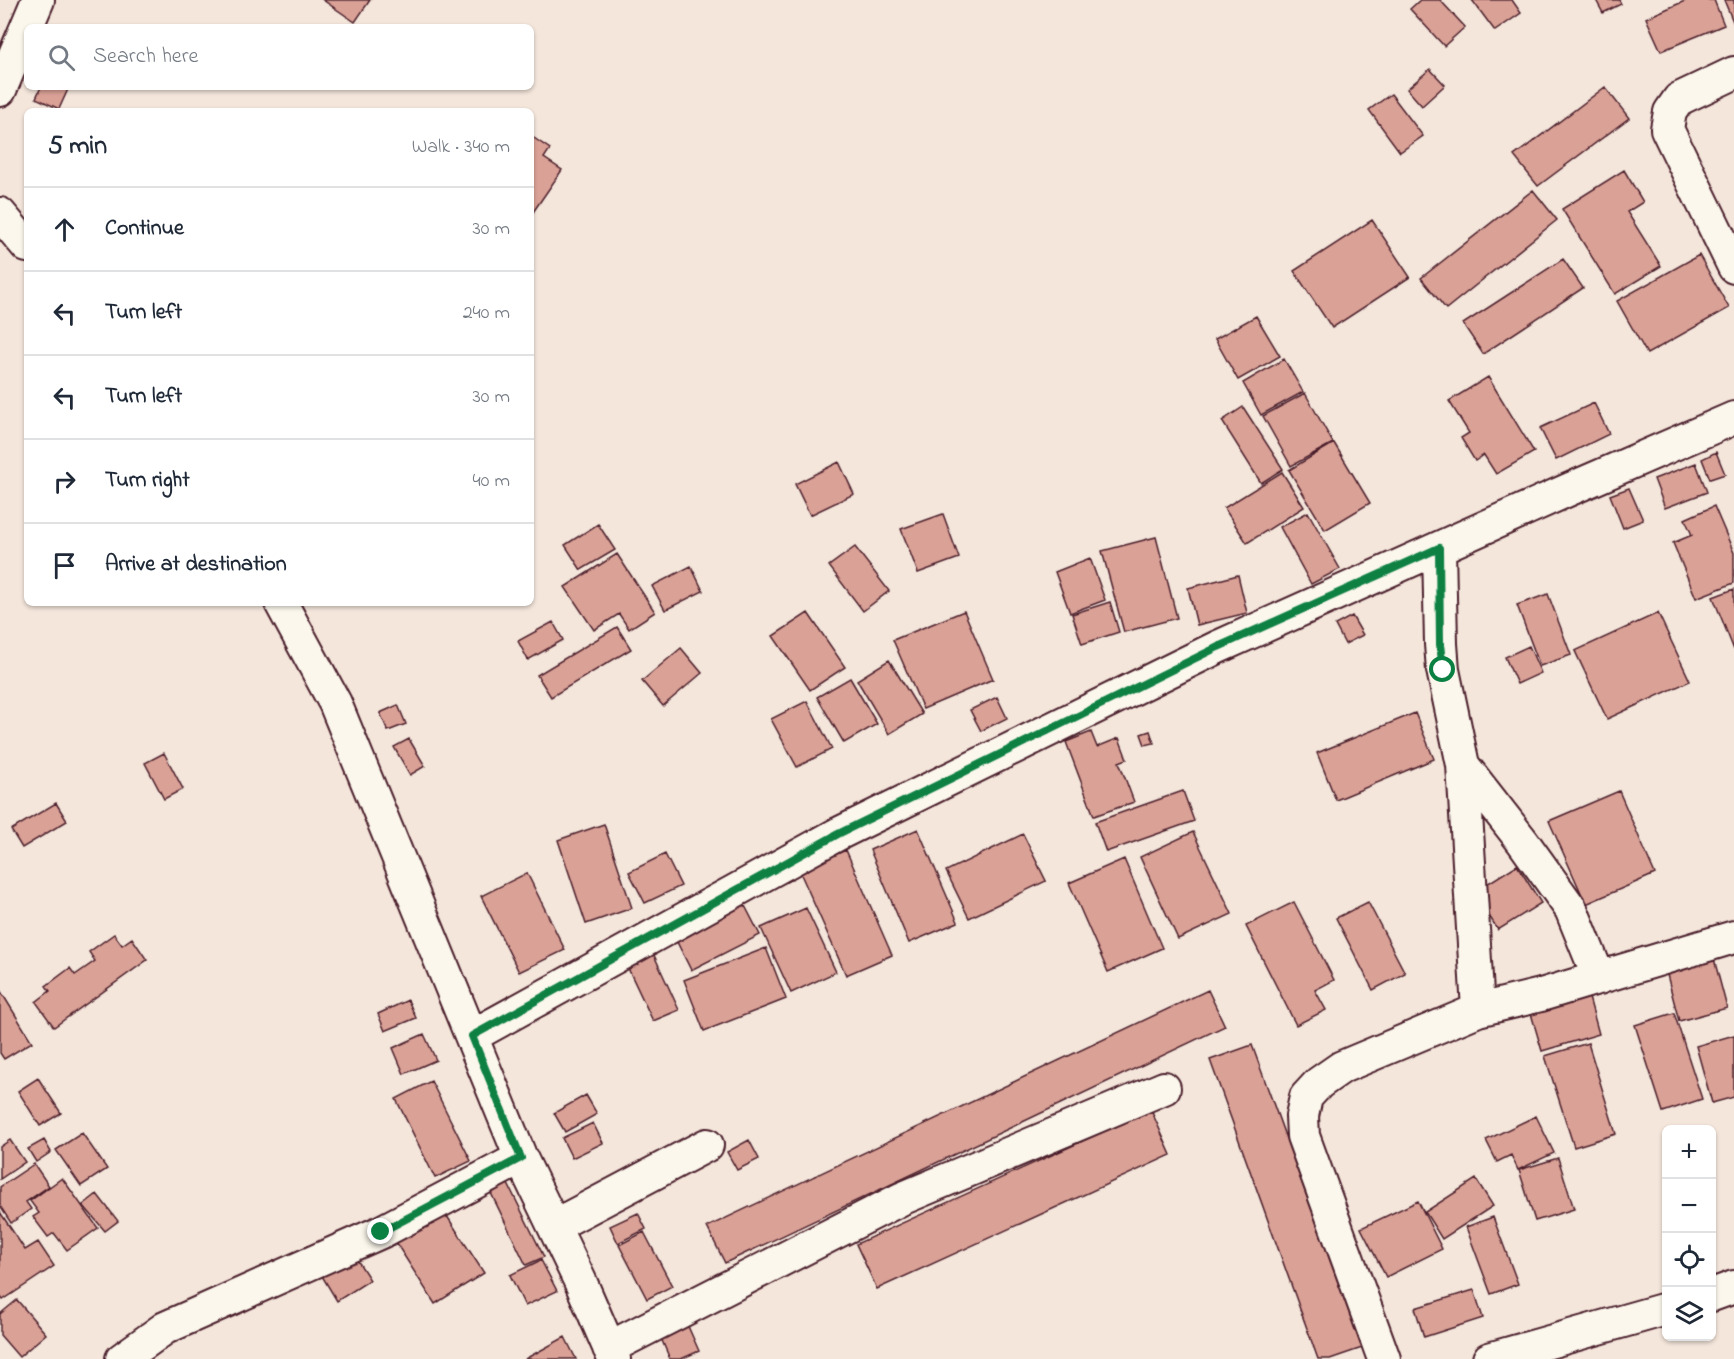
<!DOCTYPE html>
<meta charset="utf-8">
<style>
:root{--surface:#fff;--page:#f6f6f7;--text:#1f2937;--muted:#747a83;--line:#e0e1e3}
body{margin:0;font-family:"Indie Flower",sans-serif;background:var(--page);color:var(--text)}
.controls{position:absolute;right:18px;bottom:18px;display:grid;overflow:hidden;border-radius:9px;box-shadow:0 2px 4px #0004}
.controls button{width:54px;height:54px;display:grid;place-items:center;padding:0;border:0;border-bottom:2px solid var(--line);background:var(--surface);color:var(--text);font:30px sans-serif}
.stop{position:absolute;width:18px;height:18px;margin:-14px;border:4px solid #0b8043;border-radius:50%;background:#fff}
.stop.end{background:#0b8043;border-color:#fff;box-shadow:0 2px 6px #0008}
.list{margin:0;padding:0;list-style:none}
h2{display:flex;justify-content:space-between;align-items:center;height:78px;margin:0;padding:0 24px;font-size:26px}
h2 small{font-size:20px;font-weight:400;color:var(--muted)}
.list li{display:grid;grid-template-columns:39px 1fr auto;gap:18px;align-items:center;box-sizing:border-box;height:84px;padding:0 24px;border-top:2px solid var(--line)}
.list b{display:block;font-size:22px;white-space:nowrap}
.list em{font-size:20px;font-style:normal;color:var(--muted)}
.icon{flex:none;width:33px;height:33px;fill:none;stroke:currentColor;stroke-width:2;stroke-linecap:round;stroke-linejoin:round}
.map{position:relative;flex:none;width:1734px;height:1359px;overflow:hidden}
.search{position:absolute;background:var(--surface);box-shadow:0 2px 4px #0004;left:24px;top:24px;width:510px;height:66px;display:flex;align-items:center;gap:15px;box-sizing:border-box;padding:0 21px;border-radius:9px;color:var(--muted);font-size:22px}
.panel{position:absolute;background:var(--surface);box-shadow:0 2px 4px #0004;left:24px;top:108px;width:510px;height:498px;border-radius:9px}
.map>svg:first-child{display:block}
.building{fill:#daa196;stroke:#4a1f2b;stroke-width:1.5}
.lines{fill:none;stroke-linecap:round;stroke-linejoin:round}
.minor-casing{stroke:#4a1f2b;stroke-width:36}
.minor{stroke:#fbf7ec;stroke-width:32}
.route{stroke:#0b8043;stroke-width:8}
</style>
<div class="map">
<svg width="1734" height="1359" viewBox="0 0 1734 1359">
<rect width="100%" height="100%" fill="#f4e6db"/>
<filter id="ink" filterUnits="userSpaceOnUse"><feTurbulence type="fractalNoise" baseFrequency=".0167" numOctaves="2"/><feDisplacementMap in="SourceGraphic" scale="12" xChannelSelector="R" yChannelSelector="G"/><feConvolveMatrix kernelMatrix="1 2 1 2 8 2 1 2 1" color-interpolation-filters="sRGB"/></filter>
<g filter="url(#ink)">
<path class="building" d="M323 0H370L355 22Z
M1420 0H1440L1465 27 1444 46 1410 9Z
M1472 0H1512L1521 13 1495 31Z
M1596 0H1619L1621 4 1603 13Z
M1687 0H1714L1724 25 1661 51 1646 18Z
M1724 0H1734V24Z
M1430 69 1445 85 1422 106 1407 89Z
M41 87H69L59 109 36 98Z
M1605 87 1629 118 1538 186 1514 156Z
M1391 94 1423 136 1400 152 1369 110Z
M531 136 550 149 544 158 562 170 531 215Z
M1624 170 1643 202 1627 212 1661 266 1615 294 1562 209Z
M1533 190 1557 220 1446 309 1421 278Z
M1372 220 1410 277 1332 328 1294 271Z
M1699 255 1729 308 1647 354 1617 301Z
M1563 259 1583 288 1483 354 1463 324Z
M1256 316 1280 356 1238 380 1215 339Z
M1284 359 1303 392 1261 415 1243 383Z
M1488 377 1534 452 1496 474 1484 455 1475 461 1461 438 1469 433 1449 401Z
M1305 393 1333 443 1291 466 1263 416Z
M1594 403 1609 434 1556 460 1540 428Z
M1243 407 1283 469 1261 483 1222 421Z
M1334 443 1370 503 1325 530 1289 470Z
M1716 452 1725 474 1710 479 1702 459Z
M839 462 854 494 810 515 795 484Z
M1696 463 1707 492 1665 508 1654 479Z
M1282 472 1304 507 1247 543 1224 508Z
M1629 488 1643 520 1623 528 1610 495Z
M1714 506 1734 553V583L1696 598 1673 543 1692 535 1685 519Z
M1308 512 1340 569 1311 584 1280 527Z
M943 514 959 558 918 573 901 529Z
M598 524 615 550 581 570 565 545Z
M1156 537 1177 618 1124 632 1102 551Z
M855 547 889 591 863 611 829 566Z
M617 554 655 612 629 629 619 614 594 630 565 587Z
M1090 558 1105 600 1070 613 1055 572Z
M691 566 703 591 665 610 652 586Z
M1238 575 1247 613 1197 625 1188 588Z
M1734 589V650L1713 597Z
M1548 594 1571 655 1540 666 1517 605Z
M1110 602 1119 632 1082 644 1072 614Z
M964 611 993 679 923 709 893 640Z
M808 613 845 667 810 690 773 636Z
M1658 613 1690 681 1607 719 1575 651Z
M1352 616 1363 635 1345 644 1335 625Z
M553 622 563 640 528 660 518 641Z
M617 627 631 649 551 697 537 675Z
M1529 646 1541 673 1517 684 1505 657Z
M681 648 702 673 663 706 642 681Z
M889 660 922 714 889 734 857 680Z
M850 678 877 724 844 743 817 697Z
M997 697 1007 718 981 731 970 710Z
M807 701 832 749 797 767 771 719Z
M398 705 406 724 388 731 380 713Z
M1415 713 1434 759 1336 800 1317 753Z
M1150 731 1154 743 1145 745 1141 734Z
M1091 732 1097 747 1119 738 1127 759 1119 762 1134 802 1094 816 1066 742Z
M409 739 425 766 410 775 394 747Z
M164 753 183 789 164 799 145 763Z
M1183 791 1194 821 1106 852 1095 822Z
M1619 791 1655 874 1586 904 1549 821Z
M56 803 67 821 22 848 11 830Z
M604 824 632 908 586 924 558 840Z
M918 829 958 922 909 943 870 850Z
M1193 832 1232 914 1178 939 1140 857Z
M1023 834 1046 881 969 918 946 871Z
M846 850 892 955 846 975 799 870Z
M665 854 681 886 645 903 629 872Z
M1124 859 1162 948 1108 972 1069 883Z
M1517 865 1541 903 1498 930 1474 892Z
M527 873 565 950 519 972 481 896Z
M742 900 760 935 691 970 673 934Z
M1294 902 1334 980 1315 990 1326 1010 1296 1025 1246 926Z
M1368 902 1405 973 1373 990 1336 918Z
M806 908 836 972 791 993 761 928Z
M114 934 122 945 132 938 147 960 54 1027 36 1002 50 991 46 986 70 968 75 975 95 961 89 952Z
M766 948 786 999 704 1031 684 980Z
M653 953 679 1010 653 1021 627 966Z
M1713 955 1727 1008 1679 1021 1665 967Z
M0 990 32 1042 4 1059 0 1053Z
M1208 990 1225 1026 725 1263 707 1227Z
M1588 994 1599 1034 1542 1051 1530 1010Z
M408 1000 416 1018 385 1031 378 1014Z
M1674 1013 1702 1099 1663 1112 1635 1025Z
M424 1034 436 1060 404 1074 393 1048Z
M1734 1035V1097L1712 1103 1696 1046Z
M1588 1043 1616 1134 1574 1147 1545 1056Z
M1252 1045 1362 1348 1330 1359H1318L1210 1060Z
M38 1078 61 1113 40 1126 18 1091Z
M431 1081 471 1161 435 1178 396 1099Z
M586 1095 597 1114 565 1132 554 1113Z
M1151 1110 1171 1155 877 1289 856 1244Z
M1536 1116 1554 1153 1518 1170 1511 1155 1497 1162 1486 1140Z
M593 1123 603 1143 572 1158 562 1138Z
M82 1133 107 1169 81 1186 56 1150Z
M10 1140 25 1162 0 1179V1147Z
M44 1140 51 1152 36 1162 28 1149Z
M749 1140 759 1159 737 1170 727 1152Z
M1558 1158 1574 1209 1535 1221 1519 1170Z
M34 1164 49 1186 26 1202 31 1209 11 1223 0 1206V1187Z
M62 1178 98 1228 67 1250 54 1233 48 1237 33 1217 39 1213 30 1201Z
M1476 1179 1493 1206 1442 1239 1425 1212Z
M507 1182 544 1257 526 1265 490 1191Z
M97 1194 118 1221 105 1231 83 1205Z
M1418 1201 1442 1249 1386 1277 1361 1228Z
M0 1212 25 1250 38 1242 54 1266 3 1300 0 1296Z
M445 1213 484 1273 435 1304 396 1243Z
M638 1213 646 1229 618 1243 610 1226Z
M1493 1217 1518 1284 1491 1294 1466 1227Z
M644 1232 672 1286 647 1299 619 1245Z
M354 1255 370 1280 337 1301 322 1276Z
M541 1260 557 1291 525 1306 510 1275Z
M1474 1290 1483 1318 1424 1337 1415 1308Z
M17 1300 46 1334 19 1357 0 1335V1314Z
M687 1324 699 1351 681 1359H670L660 1336Z
M565 1337 576 1359H525Z"/>
<g class="lines">
<g class="minor-casing">
<path id="minor" d="M1734 73 1679 99 1670 112 1667 129 1734 267
M0 90 38 0
M0 214 27 246
M1439 548 1441 644 1443 670 1463 765 1478 1010
M281 603 335 703 521 1158 581 1283 614 1359
M1463 765 1523 842 1571 909 1599 978
M472 1036 838 834 1218 647 1568 490 1734 418
M554 1226 707 1145
M1712 1295 1734 1287
M609 1348 901 1199 1164 1088
M122 1359 165 1328 381 1232 521 1158
M1384 1359 1303 1136 1302 1116 1306 1097 1319 1083 1342 1067 1478 1010 1541 995 1734 937
M1489 1359 1666 1309"/>
</g>
<use href="#minor" class="minor"/>
</g>
</g>
<g class="lines" filter="url(#ink)">
<path class="route" d="M381 1232 521 1158 472 1036 838 834 1218 647 1439 548 1440 644 1443 670"/>
</g>
</svg>
<div class="controls">
<button>+</button>
<button>−</button>
<button><svg class="icon" aria-label="locate" viewBox="0 0 24 24"><circle cx="12" cy="12" r="6"/><path d="M12 2v4M12 18v4M2 12h4M18 12h4"/></svg></button>
<button><svg class="icon" aria-label="layers" viewBox="0 0 24 24"><path d="M12 4l9 5-9 5-9-5zM3 14l9 5 9-5"/></svg></button>
</div>
<div class="stop" style="left:1443px;top:670px"></div>
<div class="stop end" style="left:381px;top:1232px"></div>
<div class="search"><svg class="icon" aria-label="search" viewBox="0 0 24 24"><circle cx="10" cy="10" r="6"/><path d="M15 15l6 6"/></svg>Search here</div>
<section class="panel">
<h2>5 min<small>Walk · 340 m</small></h2>
<ul class="list">
<li><svg class="icon" aria-label="ahead" viewBox="0 0 24 24"><path d="M12 20V5M6 11l6-6 6 6"/></svg><div><b>Continue</b></div><em>30 m</em></li>
<li><svg class="icon" aria-label="left" viewBox="0 0 24 24"><path d="M17 20v-9H6M10 6l-5 5 5 5"/></svg><div><b>Turn left</b></div><em>240 m</em></li>
<li><svg class="icon" aria-label="left" viewBox="0 0 24 24"><path d="M17 20v-9H6M10 6l-5 5 5 5"/></svg><div><b>Turn left</b></div><em>30 m</em></li>
<li><svg class="icon" aria-label="right" viewBox="0 0 24 24"><path d="M7 20v-9h11M14 6l5 5-5 5"/></svg><div><b>Turn right</b></div><em>40 m</em></li>
<li><svg class="icon" aria-label="arrive" viewBox="0 0 24 24"><path d="M6 21V4h12l-3 4 3 4H6"/></svg><div><b>Arrive at destination</b></div></li>
</ul>
</section>
</div>
